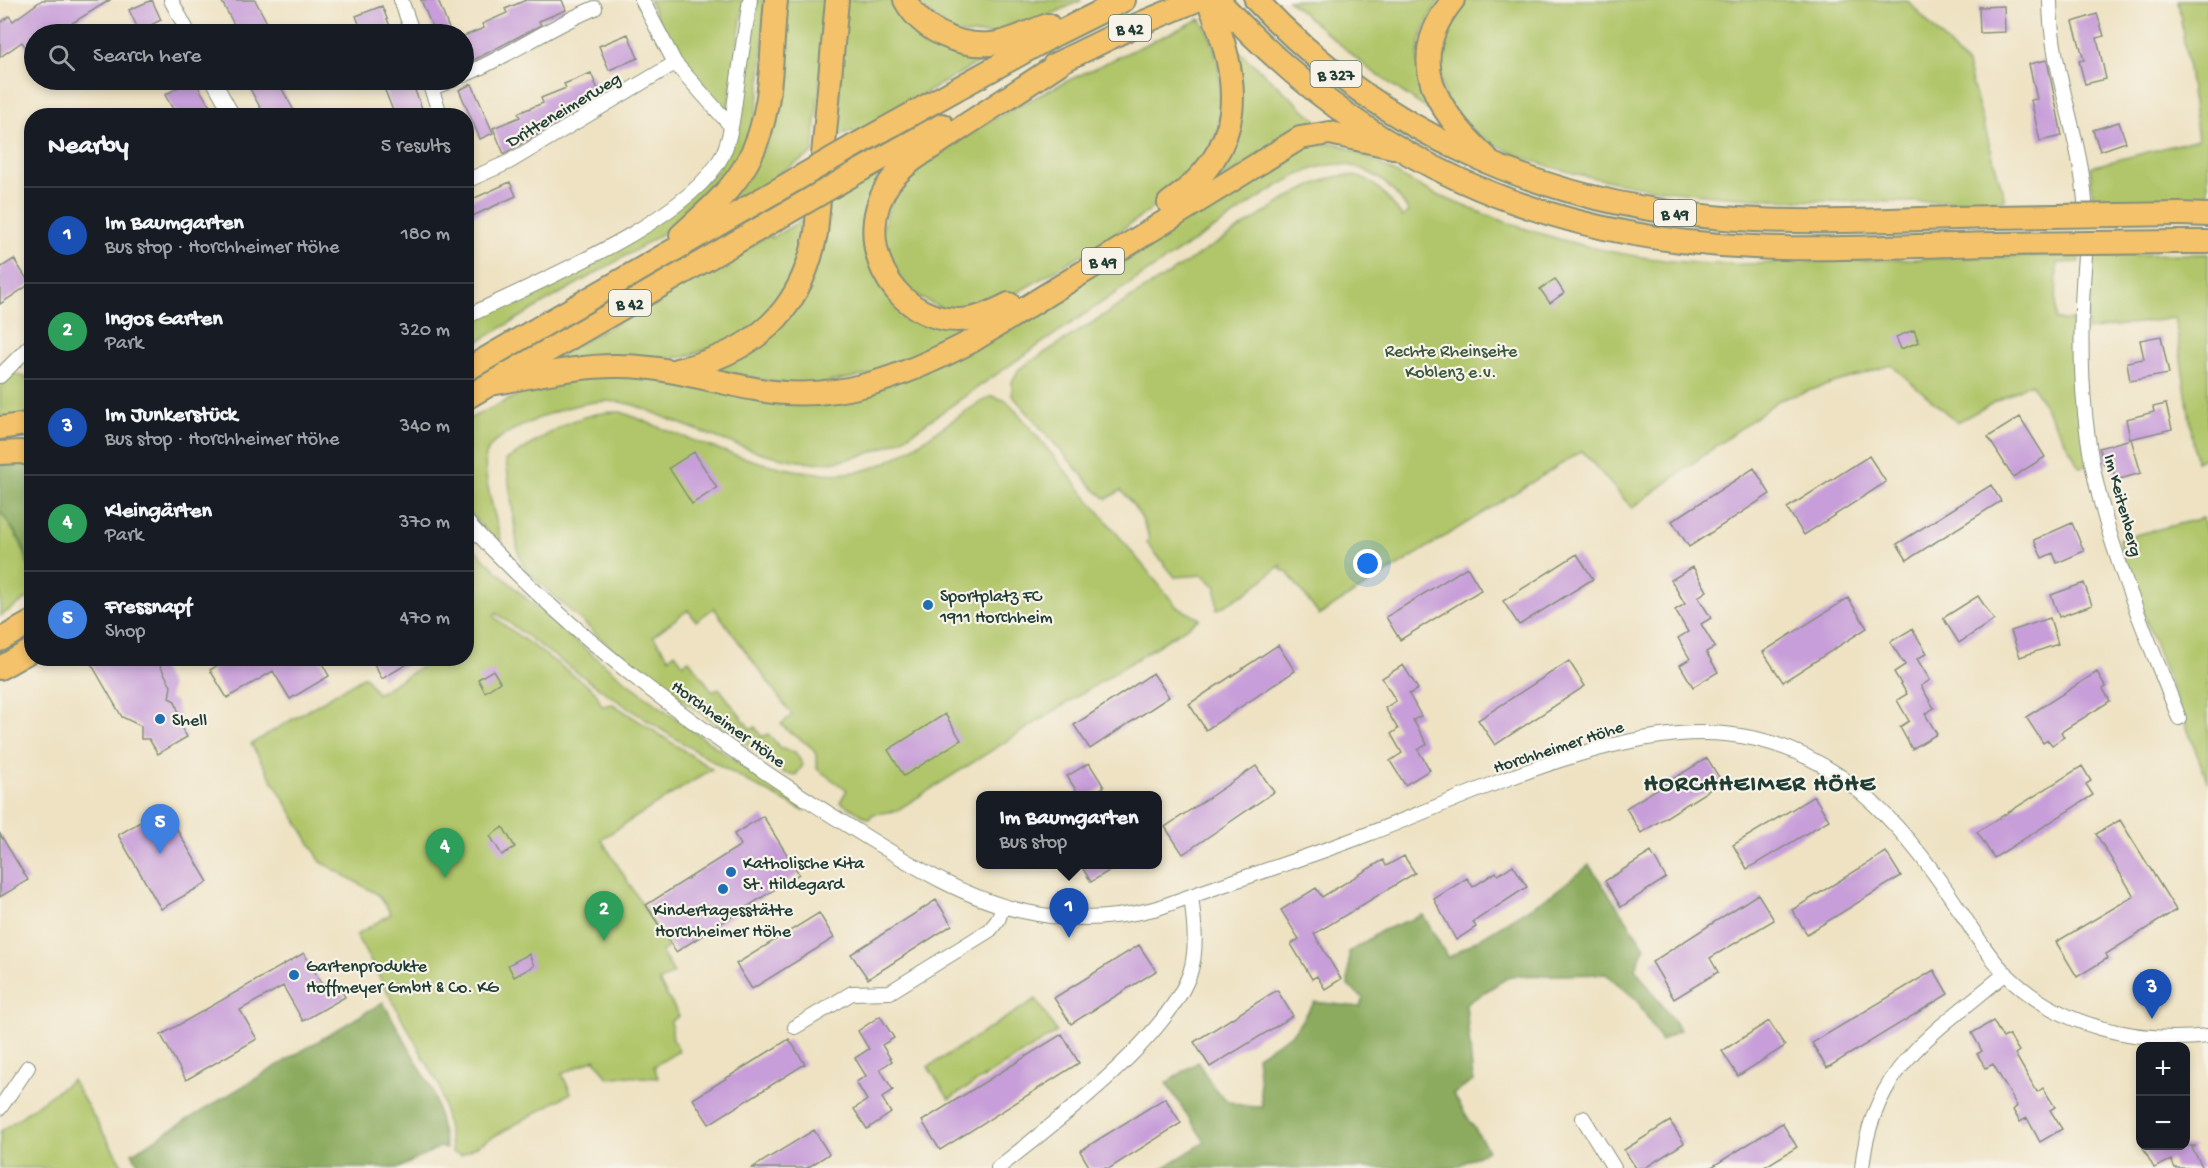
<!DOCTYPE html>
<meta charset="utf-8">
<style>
:root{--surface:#171b24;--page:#20242c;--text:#f1f3f6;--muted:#9ea1a6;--line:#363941;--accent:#b45309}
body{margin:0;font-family:"Gochi Hand",sans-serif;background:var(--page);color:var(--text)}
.controls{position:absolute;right:18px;bottom:18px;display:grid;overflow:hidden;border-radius:12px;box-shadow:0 3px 9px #0003}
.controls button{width:54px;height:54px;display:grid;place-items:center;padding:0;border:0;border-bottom:2px solid var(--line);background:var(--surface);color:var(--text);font:30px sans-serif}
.you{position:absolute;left:1368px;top:564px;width:21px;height:21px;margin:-15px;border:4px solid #fff;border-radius:50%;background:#1a73e8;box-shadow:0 0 0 9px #1a73e833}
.badge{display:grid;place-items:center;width:39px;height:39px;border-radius:50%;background:var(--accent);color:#fff;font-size:20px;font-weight:700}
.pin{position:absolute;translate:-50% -50px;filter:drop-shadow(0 2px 3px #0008)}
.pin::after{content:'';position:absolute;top:32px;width:21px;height:18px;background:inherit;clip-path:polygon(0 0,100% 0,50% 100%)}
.popup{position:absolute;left:976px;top:791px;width:186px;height:78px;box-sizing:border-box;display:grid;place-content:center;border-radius:12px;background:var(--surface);filter:drop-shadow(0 2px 4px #0005);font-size:20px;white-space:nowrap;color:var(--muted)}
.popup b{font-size:22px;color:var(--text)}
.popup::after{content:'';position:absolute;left:50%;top:100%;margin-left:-12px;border:12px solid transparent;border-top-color:var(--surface)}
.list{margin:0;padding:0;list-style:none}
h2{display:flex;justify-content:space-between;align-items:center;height:78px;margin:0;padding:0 24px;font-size:26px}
h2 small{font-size:20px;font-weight:400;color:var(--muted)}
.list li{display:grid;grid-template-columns:39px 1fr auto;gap:18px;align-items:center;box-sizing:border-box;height:96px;padding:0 24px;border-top:2px solid var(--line)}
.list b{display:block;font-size:22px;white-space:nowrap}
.list p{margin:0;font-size:20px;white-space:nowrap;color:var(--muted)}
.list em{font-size:20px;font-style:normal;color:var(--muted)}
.icon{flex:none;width:33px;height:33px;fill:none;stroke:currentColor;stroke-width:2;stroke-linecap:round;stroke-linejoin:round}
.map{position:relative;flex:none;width:2208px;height:1168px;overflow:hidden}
.search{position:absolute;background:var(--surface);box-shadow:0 3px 9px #0003;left:24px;top:24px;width:450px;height:66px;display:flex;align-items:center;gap:15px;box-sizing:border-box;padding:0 21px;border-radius:33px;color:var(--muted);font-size:22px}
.panel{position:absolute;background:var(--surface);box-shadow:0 3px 9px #0003;left:24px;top:108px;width:450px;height:558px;border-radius:24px}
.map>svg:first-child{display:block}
.green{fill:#b1c66a;stroke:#68824f;stroke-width:1.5}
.forest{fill:#8cab5e;stroke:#567449;stroke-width:1.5}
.building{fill:#c79ed9}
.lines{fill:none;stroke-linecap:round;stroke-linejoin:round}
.minor-casing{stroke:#86907c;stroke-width:16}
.trunk-casing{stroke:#86907c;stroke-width:26}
.minor{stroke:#fff;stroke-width:14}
.trunk{stroke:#f3c26a;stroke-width:22}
.trunk-bridge-casing{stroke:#86907c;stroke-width:26;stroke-linecap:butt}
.trunk-bridge{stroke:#f3c26a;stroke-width:22}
.poi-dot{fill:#1f6fb2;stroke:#f7f3e8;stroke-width:2}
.labels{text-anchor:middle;stroke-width:4.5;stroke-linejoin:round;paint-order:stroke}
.shield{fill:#f7f3e8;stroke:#60746a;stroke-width:1.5}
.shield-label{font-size:16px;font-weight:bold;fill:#1f3d34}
.street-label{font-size:18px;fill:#1f3d34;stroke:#f7f3e8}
.park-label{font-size:18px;fill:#3c583f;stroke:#f7f3e8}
.poi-label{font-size:18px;fill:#1f3d34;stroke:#f7f3e8;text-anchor:start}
.district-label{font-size:24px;font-weight:bold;letter-spacing:1.5px;fill:#1f3d34;stroke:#f7f3e8}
</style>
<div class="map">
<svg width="2208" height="1168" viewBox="0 0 2208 1168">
<rect width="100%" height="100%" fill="#f7f3e8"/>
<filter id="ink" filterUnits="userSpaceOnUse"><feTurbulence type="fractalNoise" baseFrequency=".0167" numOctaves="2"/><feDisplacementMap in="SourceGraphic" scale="12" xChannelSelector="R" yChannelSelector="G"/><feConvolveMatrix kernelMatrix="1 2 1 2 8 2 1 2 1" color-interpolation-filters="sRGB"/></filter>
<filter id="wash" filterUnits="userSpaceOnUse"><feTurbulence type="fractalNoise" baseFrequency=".008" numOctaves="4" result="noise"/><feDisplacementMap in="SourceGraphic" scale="24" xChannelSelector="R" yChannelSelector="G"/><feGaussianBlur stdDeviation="1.35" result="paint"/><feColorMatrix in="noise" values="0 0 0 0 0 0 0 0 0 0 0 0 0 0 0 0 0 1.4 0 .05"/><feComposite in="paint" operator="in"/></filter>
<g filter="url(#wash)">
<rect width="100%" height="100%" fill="#eee2c3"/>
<path class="green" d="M649 0H744L727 113 675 55Z
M754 0H765C762 45 765 107 744 148 711 212 645 245 585 279 545 302 506 325 467 348V323L561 280 636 236 718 170Z
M785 0H828L813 153 776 175 778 179 717 215 769 140 779 97Z
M846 0H893C925 51 947 55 1004 48L854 134 851 130 834 140 839 120 840 46Z
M912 0H1082L1009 34H956Z
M1288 0H1439C1412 48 1412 65 1434 114L1369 69Z
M1463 0H1907L1967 65 2005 200C1886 203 1511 215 1446 100 1443 94 1442 85 1441 78 1439 72 1435 63 1436 56 1438 40 1452 11 1463 0Z
M2178 0H2208V204L2093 201 2090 167 2198 139Z
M1200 19C1213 37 1219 62 1220 84 1221 102 1221 126 1214 143 1188 201 1061 265 1007 299L990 306 947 311 909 292 887 260 881 232 898 184 978 127 1065 82Z
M1235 48 1323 126 1212 183 1209 178Z
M1335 143C1373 156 1404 181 1440 196 1550 244 1665 273 1785 262L2079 255V262L2057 263 2056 320H2074L2089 464 2080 467 2031 383 1957 422 1891 365 1779 400 1632 508 1582 451 1319 615 1287 572 1281 570V565L1248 592 1217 610 1216 587 1203 575 1175 577 1146 542 1149 540C1147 523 1133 503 1121 490L1107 499 1095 490 1012 395V382L1019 369 1288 198C1341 169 1365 161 1402 217L1409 212C1392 183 1360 157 1323 166 1284 176 1247 208 1213 229 1108 296 1006 368 903 439 874 453 839 465 807 462 762 457 718 438 676 422 661 416 645 408 630 404 595 395 555 410 524 425 512 430 490 440 486 455 482 477 496 517 501 540L495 541 467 510V420L520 394 543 386 562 381 630 373 853 398 1303 146Z
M896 161C882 188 857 218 865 250 869 266 881 282 888 296L987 322 895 370 802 387 710 370 763 342 828 205 853 190 852 187Z
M808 217 795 273 777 305 741 337 685 357 544 364 769 235 771 238Z
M2208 254V456L2196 462 2175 318 2087 330 2089 255Z
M11 373 31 379V417L0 422V387Z
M992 396 1007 401 1022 418 1177 607 1200 619 896 811 873 814 869 819 840 802 847 790 817 769C821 741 794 741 781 724L792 715 714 608 696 621 688 610 653 636 669 658 675 653 683 664 689 660 713 692 719 688 751 730 755 727 762 737 768 734 782 749 795 752 803 765 796 775 784 773 755 750 627 662 525 570 518 551 506 460C547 437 571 411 621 412 686 437 807 493 875 467 917 451 952 416 992 396Z
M0 511C21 541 32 558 31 596L0 616Z
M2203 518 2208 541V783L2123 560 2119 539Z
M467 541C567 645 685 727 804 808V811C696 758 591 685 496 613L494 616 500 622 595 691 602 706 613 704 712 769 601 839 669 947 661 952 674 973 659 982 679 1016 671 1021 673 1040 679 1051 654 1066 658 1078 623 1076 608 1078 595 1059 562 1074 571 1093 461 1155 452 1152 440 1087 356 935 391 914 379 895 321 862 251 744 365 676 377 694 434 659 466 658Z
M1036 999 1057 1032 949 1099 928 1067Z
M72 1080 124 1168H0V1132Z"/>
<path class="forest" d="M9 461 31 465V574L22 542 0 511V463Z
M1589 865 1645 947 1635 968 1680 1030 1661 1041 1637 1000 1606 974 1510 976 1466 1004 1473 1081 1453 1094 1488 1150 1454 1168H1163L1205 1142 1166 1083 1198 1062C1218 1094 1221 1107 1262 1107L1257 1056 1292 1034 1315 1002 1360 1007 1363 998 1348 986 1349 952 1383 930 1423 915 1448 958 1552 894Z
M383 1002 433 1091 446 1149 440 1147 399 1168H141L132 1153Z"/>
<g id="blocks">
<path class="building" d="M42 0H110L69 25 75 34H34V59L22 42 0 57V23L9 16 13 21Z
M152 0 161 20 139 31 129 10Z
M221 0H255L273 34H239Z
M421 0H438L451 34H435Z
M526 0H562L566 10 539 21 541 25 468 63 464 54V36L484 28 482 24 507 13 505 9Z
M382 6 393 34H363L356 16Z
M2004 6 2005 32 1980 33 1979 7Z
M2097 14 2104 36 2097 38 2106 79 2085 84 2079 61 2084 60 2073 22Z
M628 34 638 58 609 70 599 46Z
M2047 60 2062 136 2040 141 2031 100 2037 99 2029 64Z
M591 73 601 97 504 154 493 128 520 117 518 113 543 103 541 98 566 88 564 84Z
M191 80H194L216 116H177L165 95Z
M245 80H277L297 116H265Z
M381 80H411L425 116H395Z
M472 84 493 133 480 139 459 90Z
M2119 122 2126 142 2100 151 2093 130Z
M510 182 516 196 466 219V202Z
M14 259 30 284 0 304V268Z
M1555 279 1564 293 1550 303 1540 289Z
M1914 330 1919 342 1901 349 1896 337Z
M2161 336 2169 374 2130 381 2127 362 2144 359 2140 340Z
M2166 404 2172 429 2130 439 2126 419 2154 412 2153 407Z
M2020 417 2045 457 2013 477 1988 437Z
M2131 439 2141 473 2116 480 2111 462 2104 464 2099 448Z
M694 452 717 488 692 504 669 468Z
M1869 456 1886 482 1804 535 1787 508Z
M1754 468 1770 494 1689 547 1672 521Z
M1991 485 2001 501 1907 560 1897 544Z
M2072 523 2084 551 2057 563 2053 553 2042 558 2034 540Z
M1577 554 1593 579 1519 625 1503 601Z
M1467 567 1481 590 1400 640 1386 617Z
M1693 567 1707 591 1698 597 1711 618 1701 624 1715 647 1706 652 1718 672 1693 687 1680 665 1690 659 1678 638 1688 632 1675 610 1685 604 1671 580Z
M2084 583 2092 605 2059 617 2051 595Z
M1978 596 1994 620 1959 643 1943 618Z
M1848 598 1867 628 1783 682 1763 652Z
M2050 618 2058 644 2020 657 2011 631Z
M1912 629 1927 653 1917 659 1930 680 1921 686 1934 708 1925 714 1937 734 1912 749 1900 727 1909 721 1897 700 1907 694 1894 672 1905 665 1890 642Z
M1278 645 1295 671 1206 730 1189 704Z
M88 658H156L171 686 169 698 175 701 180 717 178 722 187 737 158 754 149 739H141V726L122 717Z
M229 658H319L329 676 290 699 273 671 227 698 210 670Z
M371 658H417L382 679Z
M1569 661 1585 686 1495 745 1478 720Z
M1403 665 1418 689 1409 694 1421 716 1413 720 1427 744 1418 750 1430 770 1405 785 1390 761 1402 753 1391 734 1398 729 1385 708 1396 701 1382 678Z
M493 670 500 682 485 692 478 679Z
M2097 672 2106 687 2103 689 2110 701 2061 732 2064 737 2052 745 2048 740 2043 743 2026 717Z
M1153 673 1169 697 1090 749 1074 725Z
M945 714 961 740 904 776 888 750Z
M1707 758 1722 782 1641 833 1626 808Z
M1089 763 1104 787 1090 795H1079L1067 776Z
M1256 766 1274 792 1183 854 1165 827Z
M2082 766 2091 781 2086 784 2093 795 1994 858 1977 832Z
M1814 796 1829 820 1747 869 1733 845Z
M164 808 208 882 161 909 118 835Z
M763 816 799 874 676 952 646 905 741 845 734 834Z
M2120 820 2176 910 2106 954 2108 958 2077 977 2056 942 2134 896 2096 834Z
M503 827 515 847 502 855 490 836Z
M0 834 28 880 0 897Z
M1651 852 1666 878 1621 907 1605 881Z
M1886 852 1901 876 1807 934 1792 910Z
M1404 856 1415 873 1314 934 1341 979 1325 989 1317 976 1312 979 1291 944 1299 939 1281 910 1316 888 1322 897 1383 860 1386 866Z
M1080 864H1120L1091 882Z
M1513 865 1527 887 1473 922 1476 927 1456 940 1434 899 1467 878 1473 887 1496 872 1498 875Z
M1758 894 1774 920 1710 958 1718 972 1674 999 1652 962Z
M936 900 952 925 868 979 851 954Z
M819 913 834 938 752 989 736 964Z
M1139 945 1156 971 1071 1024 1054 998Z
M304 953 322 985 334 978 345 997 303 1021 283 986 240 1010 257 1039 186 1080 161 1035Z
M529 954 534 966 514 977 508 965Z
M1934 970 1948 994 1827 1068 1812 1043Z
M1277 990 1293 1016 1210 1067 1194 1042Z
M880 1016 894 1038 882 1045 892 1061 880 1069 893 1090 882 1098 891 1113 867 1129 854 1109 867 1100 856 1082 866 1076 855 1058 869 1049 858 1031Z
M1769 1021 1785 1046 1738 1076 1722 1051Z
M1993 1021 2003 1038 2009 1035 2019 1051 2015 1054 2037 1092 2043 1088 2055 1107 2050 1110 2062 1129 2040 1142 2027 1118 2020 1122 2013 1110 2017 1106 1993 1064 1986 1068 1977 1054 1982 1051 1972 1033Z
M1062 1034 1079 1063 940 1150 922 1121Z
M789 1039 805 1064 709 1124 693 1099Z
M1165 1098 1181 1123 1110 1168H1090L1080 1151Z
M1670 1121 1684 1143 1645 1168H1636L1624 1150Z
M1782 1123 1797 1147 1763 1168H1710Z
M814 1130 829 1154 807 1168H752Z
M2142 1146H2196L2192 1148 2203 1168H2175L2171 1160 2154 1168Z"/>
</g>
</g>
<g filter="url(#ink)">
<use href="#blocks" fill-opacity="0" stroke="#86907c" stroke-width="1.5"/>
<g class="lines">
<g class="minor-casing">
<path id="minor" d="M171 0 189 34
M401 0 413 34
M642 0 675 63 731 126
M2050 0C2050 68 2080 134 2085 201
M464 75C509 56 549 27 595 8
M213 80 233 116
M428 80 441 116
M432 88 453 80
M466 181 509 162 675 63
M2085 255C2079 329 2079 408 2096 482 2114 563 2149 640 2179 718
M466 317C532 284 689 221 722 156 731 138 733 115 736 94 740 63 745 32 750 0
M0 376 32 344
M466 521C577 643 713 742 852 828 907 862 963 899 1027 912 1071 922 1115 919 1158 908 1227 882 1299 861 1368 834 1471 795 1614 724 1725 734 1824 743 1890 809 1944 887 1965 916 1982 950 2007 975 2060 1027 2136 1044 2208 1036
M795 1027 852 993 890 992 990 930 998 920 1003 906
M0 1108 28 1067
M1583 1118 1614 1168
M998 1168C1053 1124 1167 1039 1190 973 1198 949 1194 920 1191 896
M1862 1168C1872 1066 1934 1034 2006 973"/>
</g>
<g class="trunk-casing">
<path id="trunk" d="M905 0C921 30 958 47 991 44 1011 42 1030 31 1048 25
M1218 0C1364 159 1538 238 1753 247 1834 251 1917 245 1998 244
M1256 0C1382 134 1542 204 1724 218 1813 225 1903 219 1992 217
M1453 0C1403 61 1437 111 1486 157
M1054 65 1132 27 1197 0
M854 146 1056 34 1124 0
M852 175 942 125
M1169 203C1250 147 1241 81 1208 0
M2180 214 2208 215
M681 235C705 213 732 191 748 161 775 111 770 54 776 0
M2179 242H2208
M1009 304C993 312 976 320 958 320 889 319 851 236 890 182 907 160 933 147 955 132 992 108 1029 84 1066 59
M466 370 776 191
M677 370C754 352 801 314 816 233L837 0
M490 384C532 377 577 365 620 366 666 366 710 381 755 389 835 405 903 377 972 341L1300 138 1330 133 1393 147
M466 398 771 222
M0 428 32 423
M0 453 21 452 32 455
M0 640 32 622
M0 668 32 650"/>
</g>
<use href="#minor" class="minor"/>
<use href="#trunk" class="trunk"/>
<g class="trunk-bridge-casing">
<path id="trunk-bridge" d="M776 191 854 146
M1992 217 2180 214
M771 222 852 175
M1998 244 2179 242"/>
</g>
<use href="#trunk-bridge" class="trunk-bridge"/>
</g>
</g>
<g class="poi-dot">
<circle cx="928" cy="605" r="6"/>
<circle cx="160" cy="719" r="6"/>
<circle cx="731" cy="872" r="6"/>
<circle cx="723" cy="889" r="6"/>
<circle cx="294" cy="975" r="6"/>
</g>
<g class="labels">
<g class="shield">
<rect x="1109" y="15" width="42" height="26" rx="4.5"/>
<rect x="1310.5" y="61" width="51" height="26" rx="4.5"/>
<rect x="1654" y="200" width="42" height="26" rx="4.5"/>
<rect x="1082" y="248" width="42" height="26" rx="4.5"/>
<rect x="609" y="290" width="42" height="26" rx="4.5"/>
</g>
<g class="shield-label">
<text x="1130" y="34">B 42</text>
<text x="1336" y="80">B 327</text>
<text x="1675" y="219">B 49</text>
<text x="1103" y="267">B 49</text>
<text x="630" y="309">B 42</text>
</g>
<g class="street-label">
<text transform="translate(563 109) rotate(-31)" y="6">Dritteneimerweg</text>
<text transform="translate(2124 505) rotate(75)" y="6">Im Keitenberg</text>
<text transform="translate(729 723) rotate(36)" y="6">Horchheimer Höhe</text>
<text transform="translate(1558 746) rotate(-18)" y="6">Horchheimer Höhe</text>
</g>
<g class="park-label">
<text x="1451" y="356">Rechte Rheinseite<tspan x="1451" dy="21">Koblenz e.v.</tspan></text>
</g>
<g class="poi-label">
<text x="940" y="601">Sportplatz FC<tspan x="940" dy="21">1911 Horchheim</tspan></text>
<text x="172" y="725">Shell</text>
<text x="743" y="868">Katholische Kita<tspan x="743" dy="21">St. Hildegard</tspan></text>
<text x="723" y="915" text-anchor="middle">Kindertagesstätte<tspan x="723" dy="21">Horchheimer Höhe</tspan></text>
<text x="306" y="971">Gartenprodukte<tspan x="306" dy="21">Hoffmeyer GmbH &amp; Co. KG</tspan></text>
</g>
<g class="district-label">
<text x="1760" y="790">HORCHHEIMER HÖHE</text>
</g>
</g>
</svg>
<div class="controls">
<button>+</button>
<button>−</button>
</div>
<div class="you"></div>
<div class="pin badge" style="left:1069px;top:938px;background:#1a4fb4">1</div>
<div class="popup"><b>Im Baumgarten</b>Bus stop</div>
<div class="pin badge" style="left:604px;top:941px;background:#2e9e5b">2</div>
<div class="pin badge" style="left:2152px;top:1019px;background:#1a4fb4">3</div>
<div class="pin badge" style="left:445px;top:878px;background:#2e9e5b">4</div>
<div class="pin badge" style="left:160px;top:854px;background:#3f7fe0">5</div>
<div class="search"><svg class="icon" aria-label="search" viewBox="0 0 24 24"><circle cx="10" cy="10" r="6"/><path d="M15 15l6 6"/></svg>Search here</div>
<section class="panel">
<h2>Nearby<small>5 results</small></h2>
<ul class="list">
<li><span class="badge" style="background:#1a4fb4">1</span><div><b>Im Baumgarten</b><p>Bus stop · Horchheimer Höhe</p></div><em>180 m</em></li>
<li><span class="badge" style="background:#2e9e5b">2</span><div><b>Ingos Garten</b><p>Park</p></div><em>320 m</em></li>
<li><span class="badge" style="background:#1a4fb4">3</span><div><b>Im Junkerstück</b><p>Bus stop · Horchheimer Höhe</p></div><em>340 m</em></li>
<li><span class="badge" style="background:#2e9e5b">4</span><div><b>Kleingärten</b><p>Park</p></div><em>370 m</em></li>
<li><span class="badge" style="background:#3f7fe0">5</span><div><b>Fressnapf</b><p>Shop</p></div><em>470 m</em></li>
</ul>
</section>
</div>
